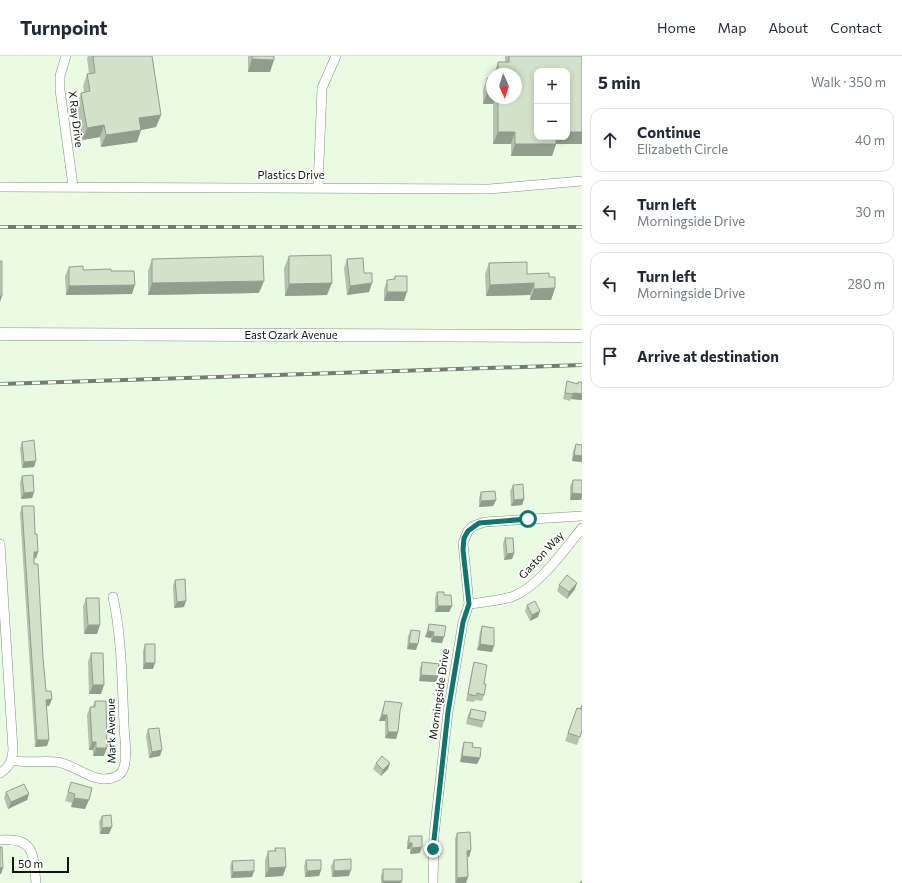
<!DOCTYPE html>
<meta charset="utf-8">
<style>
:root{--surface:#fff;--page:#f6f6f7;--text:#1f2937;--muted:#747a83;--line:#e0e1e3}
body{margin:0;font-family:Commissioner,sans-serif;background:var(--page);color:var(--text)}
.controls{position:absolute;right:12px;top:12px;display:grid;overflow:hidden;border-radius:8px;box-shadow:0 2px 6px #0003}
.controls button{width:36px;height:36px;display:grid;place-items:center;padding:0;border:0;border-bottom:1px solid var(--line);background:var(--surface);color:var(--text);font:20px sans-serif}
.compass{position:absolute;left:486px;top:12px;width:36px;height:36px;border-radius:50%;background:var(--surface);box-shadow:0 2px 6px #0003;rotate:176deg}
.scale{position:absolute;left:12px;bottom:10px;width:57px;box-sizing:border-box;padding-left:4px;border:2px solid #0f150d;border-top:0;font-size:11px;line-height:14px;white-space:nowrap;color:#0f150d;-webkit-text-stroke:3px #fff;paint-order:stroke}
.stop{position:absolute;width:12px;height:12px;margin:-9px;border:3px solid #0f766e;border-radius:50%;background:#fff}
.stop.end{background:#0f766e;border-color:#fff;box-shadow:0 1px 4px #0008}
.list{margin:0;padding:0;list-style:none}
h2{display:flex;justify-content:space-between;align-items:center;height:52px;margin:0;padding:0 16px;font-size:17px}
h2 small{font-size:13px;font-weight:400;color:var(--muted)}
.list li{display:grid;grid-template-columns:26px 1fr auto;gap:12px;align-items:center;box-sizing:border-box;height:64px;margin:0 8px 8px;padding:0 8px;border:1px solid var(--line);border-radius:12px}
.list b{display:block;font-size:15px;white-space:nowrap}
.list p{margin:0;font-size:13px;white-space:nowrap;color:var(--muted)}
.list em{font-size:13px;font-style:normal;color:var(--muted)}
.icon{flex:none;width:22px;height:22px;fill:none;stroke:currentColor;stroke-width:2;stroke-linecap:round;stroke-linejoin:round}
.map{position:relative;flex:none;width:582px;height:827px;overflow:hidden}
header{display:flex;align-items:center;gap:24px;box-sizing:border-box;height:56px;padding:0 20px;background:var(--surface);border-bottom:1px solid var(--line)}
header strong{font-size:19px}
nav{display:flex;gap:22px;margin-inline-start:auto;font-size:14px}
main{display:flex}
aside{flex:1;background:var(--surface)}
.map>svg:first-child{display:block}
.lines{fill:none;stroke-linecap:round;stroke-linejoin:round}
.stream{stroke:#83ab71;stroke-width:2.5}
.minor-casing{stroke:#82917c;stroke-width:10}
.secondary-casing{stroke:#82917c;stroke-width:13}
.minor{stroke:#fff;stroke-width:9}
.secondary{stroke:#fff;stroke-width:12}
.rail-casing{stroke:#727d6e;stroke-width:4}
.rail{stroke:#fff;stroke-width:2.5;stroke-dasharray:8;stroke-linecap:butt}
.wall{fill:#b4c2ae}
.shaded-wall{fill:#929e8d}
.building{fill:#d1e1ca;stroke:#929e8d}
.route{stroke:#0f766e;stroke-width:5}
.labels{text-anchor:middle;stroke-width:3.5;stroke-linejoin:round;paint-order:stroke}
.street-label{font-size:11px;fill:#0f150d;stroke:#fff}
</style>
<header>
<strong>Turnpoint</strong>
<nav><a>Home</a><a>Map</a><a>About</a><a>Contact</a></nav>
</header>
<main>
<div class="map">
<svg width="582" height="827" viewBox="0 0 582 827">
<rect width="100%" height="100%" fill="#eafbe3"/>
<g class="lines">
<path class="stream" d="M581 827 582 826"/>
<g class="minor-casing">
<path id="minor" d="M66 0 60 20V34L73 130
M0 131 489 133 582 125
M318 131 322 32 336 0
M0 488 13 694C12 705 9 712 0 717
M469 548C483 546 500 545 514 540 539 530 565 493 582 472
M12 704C26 708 42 704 57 706 78 709 95 731 117 720 121 718 123 715 124 711 128 698 124 681 124 668 122 626 122 583 113 541
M0 784C35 781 33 798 36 827
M433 827 434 779 448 656 463 566 469 548 463 487 468 475 473 470 485 466 582 460"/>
</g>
<g class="secondary-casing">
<path id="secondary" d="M0 278 582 280"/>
</g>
<use href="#minor" class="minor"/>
<use href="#secondary" class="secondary"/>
<g class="rail-casing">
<path id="rail" d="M0 171H582
M0 328 582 309"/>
</g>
<use href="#rail" class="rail"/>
</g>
<path class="wall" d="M88 0H152L161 59 156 71 141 74 137 86 101 91 100 81 82 84 77 49 81 37 84 36 83 30 87 18H89L87 2Z
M248 0H274L270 16H248Z
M505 0H582V88H556L552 100H511V88H493V48H483V34L487 22 492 42H516V18H494L498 6H505Z
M289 200 327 239 285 240 284 212Z
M152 203 259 237 148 239V215Z
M347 203 364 217 372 227 369 236 347 239 344 212Z
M489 207 527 218 549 221 555 232 551 244H530V239L486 240 485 218Z
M69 211 83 214 132 238 66 239 65 220Z
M395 220 404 245H384V233L387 224H393Z
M567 325 577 328 578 326H582V344L571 343 570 345 563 343Z
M22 386 34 411 22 412 20 392Z
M576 388 582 389V406L572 405 573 395Z
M22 420 34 436 32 442 21 443 20 426Z
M573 424H582V441L581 444H570V430Z
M513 429 524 443 522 449 511 450 510 435Z
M481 436 496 444 493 450 479 451V442Z
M22 450 35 478 38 496 36 502 34 503 46 635 52 643 49 650H47V690L35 691 20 457Z
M505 482 514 497 512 503 504 504 503 488Z
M175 524 184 551 174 552 173 530Z
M559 529 575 533 567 543 557 535Z
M437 536 444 539 452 550 449 556H435V542Z
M86 542 97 578H84L83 551Z
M527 549 540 555 538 561 530 565 525 555Z
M429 568 442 587 431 586V582L425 581 427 574Z
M482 570 492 596 477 594 480 576Z
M411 574 416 594 407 593 408 580Z
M145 588 153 613H143V595Z
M91 597 101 638H89L88 606Z
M422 606 438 620 436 626 419 625 420 612Z
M474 606 484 639 482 645 475 644 474 646 466 645 472 613Z
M95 645 104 700H93V694H89L87 659 90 651H92Z
M385 645 400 655 398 676 396 683 385 682V665H379Z
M582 647V675L577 689 565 685 577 652 580 653Z
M471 653 484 665 482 672 466 668 468 659Z
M148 673 160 700 149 702 146 680Z
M464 686 472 691 480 702 477 708 460 706 462 692Z
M376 707 388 713 381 720 373 713Z
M71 726 85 753 71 751 72 747 65 745Z
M6 736 29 738 27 744 8 753 4 742Z
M102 760 109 778H100L99 766Z
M457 777 471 794 469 801H467L468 821 466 827H455V783Z
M409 780 420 797 410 798V793H407V786Z
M275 792 283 820 265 821V804L268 795H274Z
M306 804 321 814 319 820 305 821 304 810Z
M334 804 349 820 332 821 331 810Z
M232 805 254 815 252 821 231 822 230 811Z
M383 813 401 827H381V820Z"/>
<path class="shaded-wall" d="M252 3 274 4 270 16H248Z
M487 36H492V42H496L493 48H483Z
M161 59 156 71 141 74 137 86 101 91 106 79 139 62Z
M104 69 100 81 82 84 87 72Z
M498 76H515L511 88H493Z
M567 76H582V88H552L554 81H567Z
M515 88H556L552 100H511Z
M264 225 259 237 148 239 152 227Z
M332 227 327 239 285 240 289 228Z
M372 227 369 236 347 239 350 230Z
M534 227 530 239 486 240 490 229Z
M135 229 132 238 66 239 69 230Z
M555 232 551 244H530L534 233Z
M387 236H407L404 245H384Z
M0 240H2L0 246Z
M573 337 582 338V344L571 343Z
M574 399 582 400V406L572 405Z
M36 405 34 411 22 412 24 406Z
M34 436 32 442 21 443 24 437Z
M572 437 582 438V441L581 444H570Z
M524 443 522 449 511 450 514 444Z
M496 444 493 450 479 451 481 445Z
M34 496H38L36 502 31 503Z
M514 497 512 503 504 504 507 498Z
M577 527 575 533 567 543 569 536Z
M186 545 184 551 174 552 177 546Z
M438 550H452L449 556H435Z
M540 555 538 561 530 565 532 559Z
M88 569H100L97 578H84Z
M428 575 434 576 431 582 425 581Z
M433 580 444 581 442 587 431 586Z
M409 587 418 588 416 594 407 593Z
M480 588 494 590 492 596 477 594Z
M145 607H155L153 613H143Z
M421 619 438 620 436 626 419 625Z
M93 629H104L101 638H89Z
M52 643 49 650H44L46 644Z
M382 659H387L385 665H379Z
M388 676H398L396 683 385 682Z
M37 684H49L47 690 35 691Z
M92 686H96L93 694H89Z
M96 692H107L104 700H93Z
M162 694 160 700 149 702 152 696Z
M462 700 480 702 477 708 460 706Z
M390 707 388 713 381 720 383 714Z
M29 738 27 744 8 753 11 746Z
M74 742 89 744 85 753 71 751Z
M112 771 109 778H100L102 772Z
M409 787H412L410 793H407Z
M422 791 420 797 410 798 412 792Z
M471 794 469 801H464L467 795Z
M286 811 283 820 265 821 269 812Z
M0 812H3L1 818H0Z
M321 814 319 820 305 821 307 815Z
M351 814 349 820 332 821 334 815Z
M254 815 252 821 231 822 233 816Z
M468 821 466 827H456L457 822Z
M383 825H402L401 827H382Z"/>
<path class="building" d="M93 0H152L161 59 139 62 141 74 106 79 104 69 87 72 81 37 90 35 87 18 95 17Z
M252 0H274V4L252 3Z
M509 0H582V76H567V15H537V81H556V88H515V76H498V42H516V18H498V6H509Z
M487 22H492V36H487Z
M331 199 332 227 289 228V200Z
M263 200 264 225 152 227V203Z
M363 202 364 217H372V227L350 230 347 203Z
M0 205H2V240H0Z
M527 206V218L549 217V221H555V232L534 233V227L490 229 489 207Z
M83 210V214L111 213V215H134L135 229 69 230V211Z
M395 220H407V236H387V224L395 223Z
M567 325 578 328V326H582V338L573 337V338L565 337Z
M34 384 36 405 24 406 22 386Z
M576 388 582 389V400L574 399Z
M33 419 34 436 24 437 22 420Z
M573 424H582V438L572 437Z
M523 428 524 443 514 444 513 429Z
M495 435 496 444 481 445V436Z
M22 450H34L35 478H37L38 496H34V508H38L43 602 46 635H51L52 643 46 644 49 684H37Z
M505 482H513L514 497 507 498Z
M567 519 577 527 569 536 559 529Z
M185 523 186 545 177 546 175 524Z
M437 536H444V539H451L452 550H438Z
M86 542H99L100 569H88Z
M535 545 540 555 532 559 527 549Z
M429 568 446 570 444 581 433 580 434 576 428 575Z
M482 570 494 572V590L480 588Z
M411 574 420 575 418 588 409 587Z
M145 588H155V607H145Z
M91 597H103L104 629H93Z
M422 606 439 608 438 620 421 619Z
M474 606 487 609 484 628H486L484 639 477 637 476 640 468 638Z
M95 645H106L107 692H96V686H92L90 651H95Z
M385 645 402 647 400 655 398 676H388L387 659H382Z
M582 649V675L580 681 568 677 577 652 581 653Z
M471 653 486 656 484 665 469 662Z
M159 672 162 694 152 696 148 673Z
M464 686 473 687 472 691 481 692 480 702 462 700Z
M382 700 390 707 383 714 376 707Z
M71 726 92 732 89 744 74 742 75 738 68 736Z
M24 728 29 738 11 746 6 736Z
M111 759 112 771 102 772V760Z
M470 776 471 794 467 795 468 821 457 822V777Z
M409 780H422V791L412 792V787H409Z
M0 791H2L3 812H0Z
M275 792H285L286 811 269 812 268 795H276Z
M351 803V814L334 815V804Z
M254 804V815L233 816 232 805Z
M306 804H321V814L307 815Z
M383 813H402V825H383Z"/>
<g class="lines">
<path class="route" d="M433 793 448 656 463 566 469 548 463 494 464 482 468 475 479 467 528 463"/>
</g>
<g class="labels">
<g class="street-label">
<text transform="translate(76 63) rotate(83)" y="4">X Ray Drive</text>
<text x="291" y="123">Plastics Drive</text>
<text x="291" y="283">East Ozark Avenue</text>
<text transform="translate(541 499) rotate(-47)" y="4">Gaston Way</text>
<text transform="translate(439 638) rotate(-82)" y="4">Morningside Drive</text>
<text transform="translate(111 675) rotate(-91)" y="4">Mark Avenue</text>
</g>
</g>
</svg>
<div class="controls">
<button>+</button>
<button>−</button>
</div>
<svg class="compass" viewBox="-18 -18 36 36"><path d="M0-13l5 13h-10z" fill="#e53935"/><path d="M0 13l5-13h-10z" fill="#747a83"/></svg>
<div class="scale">50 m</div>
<div class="stop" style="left:528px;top:463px"></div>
<div class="stop end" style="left:433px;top:793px"></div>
</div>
<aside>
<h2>5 min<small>Walk · 350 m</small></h2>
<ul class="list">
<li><svg class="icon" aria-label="ahead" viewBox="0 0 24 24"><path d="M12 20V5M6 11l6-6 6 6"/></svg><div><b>Continue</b><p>Elizabeth Circle</p></div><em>40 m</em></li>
<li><svg class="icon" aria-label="left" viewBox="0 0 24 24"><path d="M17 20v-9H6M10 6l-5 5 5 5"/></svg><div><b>Turn left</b><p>Morningside Drive</p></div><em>30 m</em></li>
<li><svg class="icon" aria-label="left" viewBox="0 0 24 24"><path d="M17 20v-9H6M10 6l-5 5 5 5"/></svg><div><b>Turn left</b><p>Morningside Drive</p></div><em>280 m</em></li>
<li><svg class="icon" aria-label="arrive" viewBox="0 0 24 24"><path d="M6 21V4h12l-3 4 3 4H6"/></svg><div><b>Arrive at destination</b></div></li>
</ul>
</aside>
</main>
